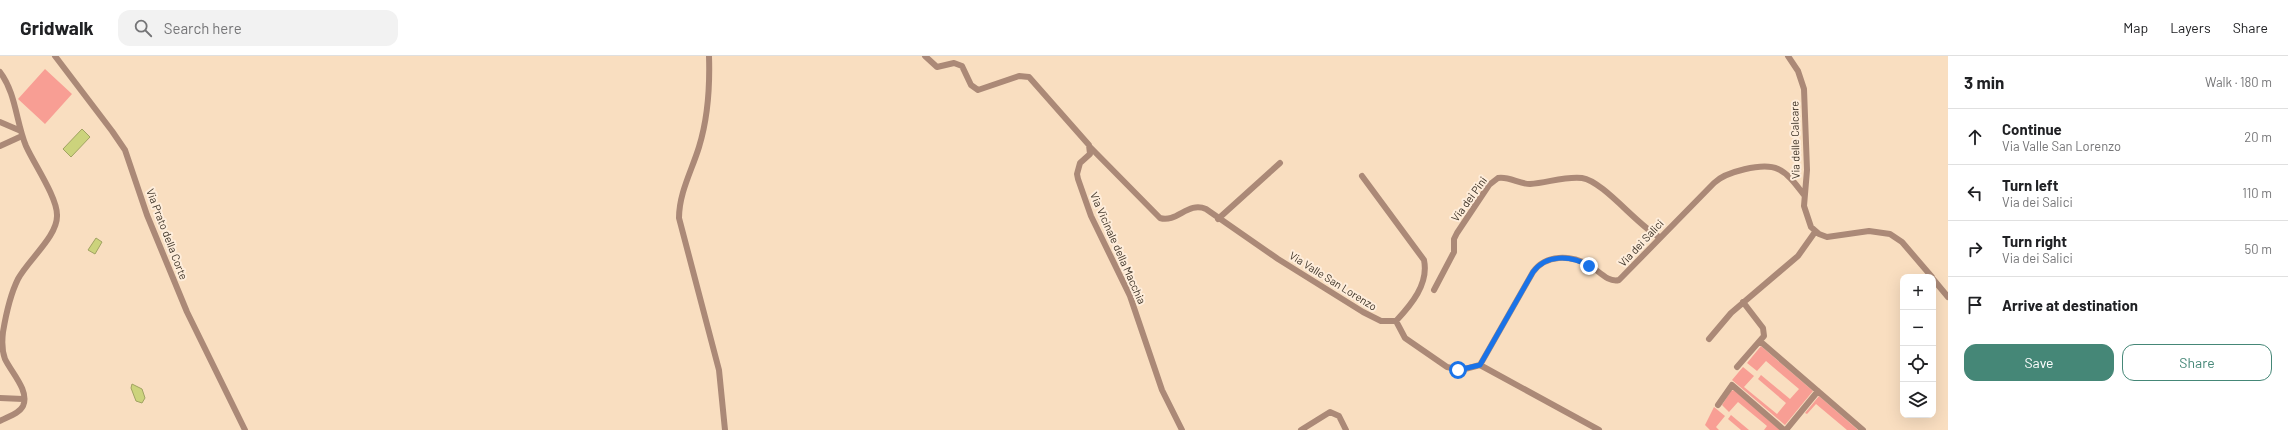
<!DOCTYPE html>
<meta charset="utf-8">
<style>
:root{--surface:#fff;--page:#f2f2f2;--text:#202124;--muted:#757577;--line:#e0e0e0;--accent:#458777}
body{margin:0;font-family:Barlow,sans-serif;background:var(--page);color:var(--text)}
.controls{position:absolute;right:12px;bottom:12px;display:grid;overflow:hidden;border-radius:8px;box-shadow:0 4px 16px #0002}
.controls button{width:36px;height:36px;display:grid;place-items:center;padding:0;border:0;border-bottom:1px solid var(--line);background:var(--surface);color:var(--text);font:20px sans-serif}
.stop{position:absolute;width:12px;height:12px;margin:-9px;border:3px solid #1a73e8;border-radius:50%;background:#fff}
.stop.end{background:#1a73e8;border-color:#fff;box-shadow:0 1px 4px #0008}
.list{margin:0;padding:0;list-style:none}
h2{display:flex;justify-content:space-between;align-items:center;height:52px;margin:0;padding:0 16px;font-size:17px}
h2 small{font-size:13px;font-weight:400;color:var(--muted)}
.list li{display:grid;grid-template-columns:26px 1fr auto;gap:12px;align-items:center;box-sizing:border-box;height:56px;padding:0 16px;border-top:1px solid var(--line)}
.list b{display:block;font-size:15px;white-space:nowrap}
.list p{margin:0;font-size:13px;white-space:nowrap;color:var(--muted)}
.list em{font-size:13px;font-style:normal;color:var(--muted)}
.actions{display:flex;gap:8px;padding:12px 16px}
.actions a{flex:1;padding:9px 0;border:1px solid var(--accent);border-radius:12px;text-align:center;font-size:14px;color:var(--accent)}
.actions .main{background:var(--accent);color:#fff}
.icon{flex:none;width:22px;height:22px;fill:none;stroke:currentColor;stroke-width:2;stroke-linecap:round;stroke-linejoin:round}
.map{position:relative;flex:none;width:1948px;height:374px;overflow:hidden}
header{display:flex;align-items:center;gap:24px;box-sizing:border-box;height:56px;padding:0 20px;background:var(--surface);border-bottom:1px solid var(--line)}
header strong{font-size:19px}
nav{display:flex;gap:22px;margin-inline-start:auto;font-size:14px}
.search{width:280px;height:36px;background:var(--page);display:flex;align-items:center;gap:10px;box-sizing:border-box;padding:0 14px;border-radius:12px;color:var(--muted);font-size:15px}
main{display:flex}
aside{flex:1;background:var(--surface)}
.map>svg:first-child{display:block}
.green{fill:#f89e94}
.water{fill:#ccd37c;stroke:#a1a362}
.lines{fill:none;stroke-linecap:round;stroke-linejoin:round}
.street{stroke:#ab8977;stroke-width:6}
.route{stroke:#1a73e8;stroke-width:5}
.labels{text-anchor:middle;stroke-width:4;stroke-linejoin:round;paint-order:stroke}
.street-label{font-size:11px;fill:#3d3327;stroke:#feeddb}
</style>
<header>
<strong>Gridwalk</strong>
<div class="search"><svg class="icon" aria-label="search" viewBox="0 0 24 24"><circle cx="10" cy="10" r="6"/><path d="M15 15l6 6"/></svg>Search here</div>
<nav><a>Map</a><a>Layers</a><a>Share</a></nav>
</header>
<main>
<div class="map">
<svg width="1948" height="374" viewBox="0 0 1948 374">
<rect width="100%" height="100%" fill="#f9dec0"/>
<path class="green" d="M45 13 72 38 45 68 18 43Z
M1761 290 1813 335 1785 369 1732 324 1743 311 1754 320 1744 331 1777 358 1786 347 1758 323 1761 319 1790 343 1799 333 1766 305 1757 315 1747 307Z
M1734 334 1780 374H1764L1767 370 1738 346 1729 356 1722 349 1731 335Z
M1819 340 1858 374H1847L1816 348 1807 358 1805 357Z
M1714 351 1725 360 1716 371 1719 374H1710L1705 369Z
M1731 359 1749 374H1741L1728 363Z"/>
<path class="water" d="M82 73 90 81 71 101 63 93Z
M96 182 102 186 95 198 88 194Z
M132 328 142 333 145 342 142 347 136 345 131 332Z"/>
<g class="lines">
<path class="street" d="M55 0 112 75 125 94 147 159 187 256 245 374
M709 0C710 31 708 62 699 91 692 114 679 137 679 162L719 314 725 374
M925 0 937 11 954 7 962 10 971 29 978 34 1019 20 1029 21 1089 89 1090 98 1080 107 1077 118 1078 123 1091 160 1130 240 1162 334 1182 374
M1788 0 1798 15 1804 33 1807 114 1804 150 1811 171 1819 178 1827 181 1869 175 1890 178 1902 186 1932 221
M0 16C16 37 16 66 26 90 34 108 57 141 57 159 58 180 28 204 18 223 10 239 6 258 3 276 2 284 2 295 5 303 11 316 30 335 23 350 19 358 7 361 0 365
M0 66 21 75
M0 90 22 80
M1090 91 1160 162C1177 167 1188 145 1206 153L1278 203 1363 256 1381 265H1396L1405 282 1447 311 1461 314 1480 309 1599 374
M1362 120 1424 204C1429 228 1411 249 1396 265
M1218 163 1280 107
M1933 223 1948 241
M1434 234 1454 196V183L1457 177 1489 129 1498 122C1509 120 1519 128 1530 128 1547 127 1565 120 1582 122 1603 125 1637 169 1659 181
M1709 283 1731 257 1798 200 1815 176
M1761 286 1863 374
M1480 309 1533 216C1546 198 1570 199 1589 209 1598 214 1608 227 1619 224L1714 127C1725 116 1763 106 1778 113 1789 118 1797 130 1804 139
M1737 311 1764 280 1763 272 1743 246
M0 342 23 343
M1718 349 1732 329 1784 374
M1301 374 1330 356 1339 360 1346 374
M1786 374 1818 335"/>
</g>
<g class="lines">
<path class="route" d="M1458 314 1480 309 1533 216C1546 198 1571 199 1589 210"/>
</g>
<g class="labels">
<g class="street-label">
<text transform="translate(1795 84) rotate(-91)" y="4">Via delle Calcare</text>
<text transform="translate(1469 143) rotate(-54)" y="4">Via dei Pini</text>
<text transform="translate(167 178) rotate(69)" y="4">Via Prato della Corte</text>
<text transform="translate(1641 187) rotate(-47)" y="4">Via dei Salici</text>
<text transform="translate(1118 192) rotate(66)" y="4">Via Vicinale della Macchia</text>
<text transform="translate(1333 225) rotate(32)" y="4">Via Valle San Lorenzo</text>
</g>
</g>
</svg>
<div class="controls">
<button>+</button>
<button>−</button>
<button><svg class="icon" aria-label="locate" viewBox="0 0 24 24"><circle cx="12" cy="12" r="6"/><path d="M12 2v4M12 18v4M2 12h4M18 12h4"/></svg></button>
<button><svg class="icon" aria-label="layers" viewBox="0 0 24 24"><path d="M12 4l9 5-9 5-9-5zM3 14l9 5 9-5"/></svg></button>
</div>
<div class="stop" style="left:1458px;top:314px"></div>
<div class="stop end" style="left:1589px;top:210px"></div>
</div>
<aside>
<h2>3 min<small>Walk · 180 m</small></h2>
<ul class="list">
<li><svg class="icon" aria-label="ahead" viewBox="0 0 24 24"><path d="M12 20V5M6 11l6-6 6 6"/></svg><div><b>Continue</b><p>Via Valle San Lorenzo</p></div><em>20 m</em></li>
<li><svg class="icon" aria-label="left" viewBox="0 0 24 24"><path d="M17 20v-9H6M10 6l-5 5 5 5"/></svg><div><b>Turn left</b><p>Via dei Salici</p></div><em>110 m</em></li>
<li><svg class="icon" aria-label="right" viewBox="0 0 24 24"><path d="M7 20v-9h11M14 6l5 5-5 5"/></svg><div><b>Turn right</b><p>Via dei Salici</p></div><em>50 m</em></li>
<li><svg class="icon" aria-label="arrive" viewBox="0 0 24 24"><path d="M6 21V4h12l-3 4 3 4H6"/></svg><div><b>Arrive at destination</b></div></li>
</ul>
<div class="actions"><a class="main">Save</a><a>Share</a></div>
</aside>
</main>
